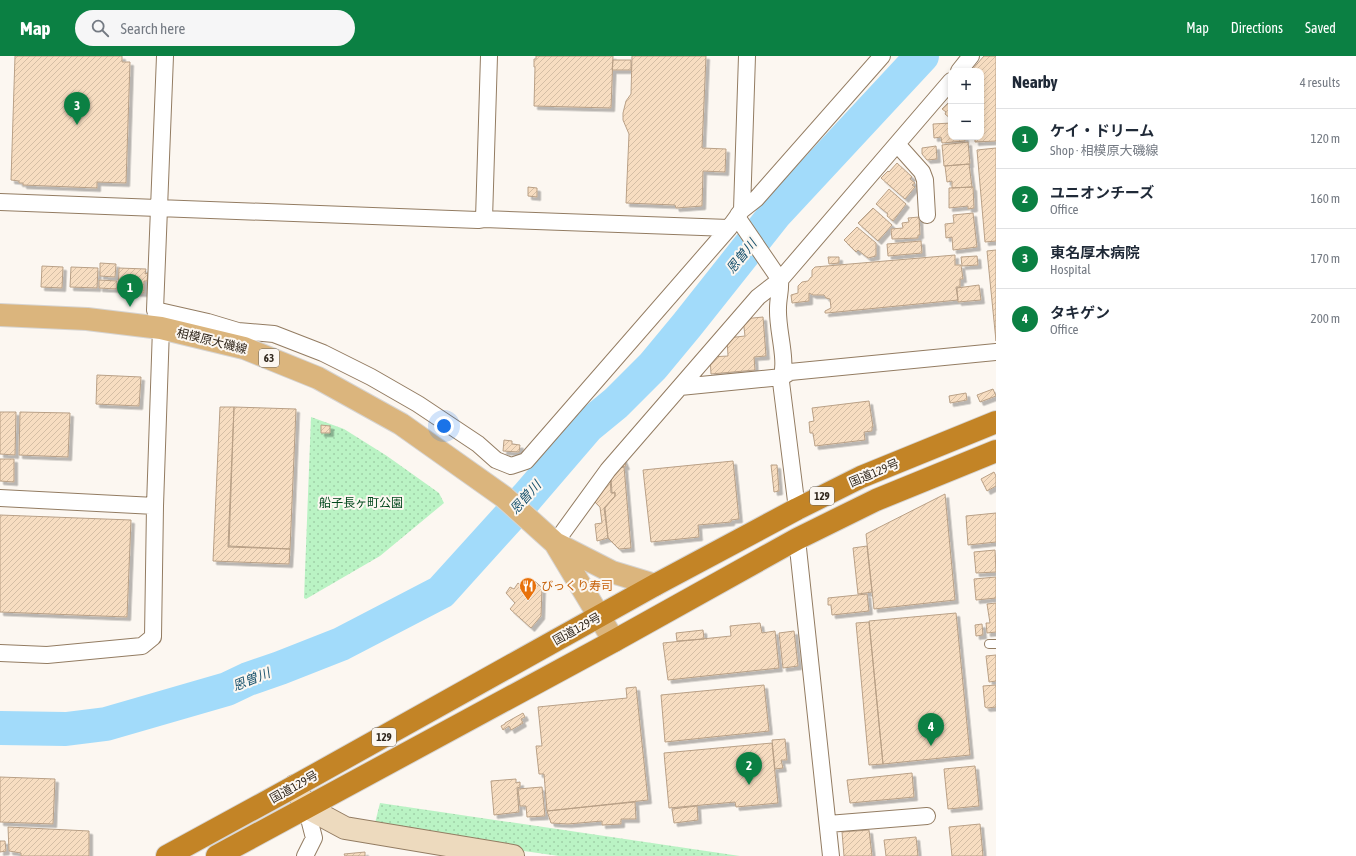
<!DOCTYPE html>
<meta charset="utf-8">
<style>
:root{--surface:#fff;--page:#f6f6f7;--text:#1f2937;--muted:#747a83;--line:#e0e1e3;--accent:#0b8043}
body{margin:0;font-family:"Asap Condensed","Noto Sans JP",sans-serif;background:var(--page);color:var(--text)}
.controls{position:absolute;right:12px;top:12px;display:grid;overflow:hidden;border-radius:8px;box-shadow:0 2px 6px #0003}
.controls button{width:36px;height:36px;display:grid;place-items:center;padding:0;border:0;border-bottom:1px solid var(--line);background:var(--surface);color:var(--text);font:20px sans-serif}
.you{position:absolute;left:444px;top:370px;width:14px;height:14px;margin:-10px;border:3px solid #fff;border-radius:50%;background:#1a73e8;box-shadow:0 0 0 6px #1a73e833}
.badge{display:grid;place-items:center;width:26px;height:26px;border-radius:50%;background:var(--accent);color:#fff;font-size:13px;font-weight:700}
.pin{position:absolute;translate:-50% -33px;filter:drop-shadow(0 1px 2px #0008)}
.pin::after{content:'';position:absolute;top:21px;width:14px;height:12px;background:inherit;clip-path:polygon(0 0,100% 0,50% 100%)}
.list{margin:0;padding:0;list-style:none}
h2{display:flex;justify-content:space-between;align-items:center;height:52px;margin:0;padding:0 16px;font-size:17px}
h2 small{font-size:13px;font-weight:400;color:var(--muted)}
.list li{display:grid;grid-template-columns:26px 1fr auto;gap:12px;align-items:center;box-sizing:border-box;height:60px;padding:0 16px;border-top:1px solid var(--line)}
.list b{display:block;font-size:15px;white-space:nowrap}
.list p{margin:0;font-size:13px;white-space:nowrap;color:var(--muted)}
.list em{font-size:13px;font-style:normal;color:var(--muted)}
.icon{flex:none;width:22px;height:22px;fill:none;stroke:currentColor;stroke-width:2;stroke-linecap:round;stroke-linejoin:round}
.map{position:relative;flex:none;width:996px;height:800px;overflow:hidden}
header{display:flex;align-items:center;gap:24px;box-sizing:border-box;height:56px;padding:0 20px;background:var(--accent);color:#fff}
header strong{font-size:19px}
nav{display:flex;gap:22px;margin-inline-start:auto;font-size:14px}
.search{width:280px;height:36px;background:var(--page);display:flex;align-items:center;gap:10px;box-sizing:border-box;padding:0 14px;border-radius:22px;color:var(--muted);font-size:15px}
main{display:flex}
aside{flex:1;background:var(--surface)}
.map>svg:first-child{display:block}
.park{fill:url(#park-dots)}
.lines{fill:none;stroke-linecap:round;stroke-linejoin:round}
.river{stroke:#a2dbfa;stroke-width:34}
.building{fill:url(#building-hatch);stroke:#b9a086;filter:url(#shadow)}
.lane-casing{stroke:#937c62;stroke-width:10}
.street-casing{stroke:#937c62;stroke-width:18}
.secondary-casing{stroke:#937c62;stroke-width:24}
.primary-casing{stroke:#d6d4d2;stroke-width:24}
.highway-casing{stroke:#d6d4d2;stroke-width:24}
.lane{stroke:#fff;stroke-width:8}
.street{stroke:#fff;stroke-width:16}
.secondary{stroke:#eddabe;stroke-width:22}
.primary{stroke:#dbb57d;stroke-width:22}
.highway{stroke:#c38426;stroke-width:22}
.labels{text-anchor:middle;stroke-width:4;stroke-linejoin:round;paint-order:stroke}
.shield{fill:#fcf7f1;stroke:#6f665d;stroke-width:1}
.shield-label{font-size:11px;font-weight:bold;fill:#32281d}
.street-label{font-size:12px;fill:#32281d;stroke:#fcf7f1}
.park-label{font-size:12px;fill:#00471b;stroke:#fcf7f1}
.food-label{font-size:12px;fill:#c56008;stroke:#fcf7f1;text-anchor:start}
.water-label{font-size:13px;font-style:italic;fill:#1b546f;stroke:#fcf7f1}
</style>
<header>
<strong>Map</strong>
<div class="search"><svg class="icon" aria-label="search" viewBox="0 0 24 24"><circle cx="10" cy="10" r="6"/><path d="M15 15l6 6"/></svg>Search here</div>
<nav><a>Map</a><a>Directions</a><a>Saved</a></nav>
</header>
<main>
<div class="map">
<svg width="996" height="800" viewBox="0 0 996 800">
<defs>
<pattern id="park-dots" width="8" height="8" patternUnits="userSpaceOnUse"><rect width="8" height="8" fill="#baf3c4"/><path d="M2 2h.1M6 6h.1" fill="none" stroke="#a0d0a8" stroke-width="1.8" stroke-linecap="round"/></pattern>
<pattern id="building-hatch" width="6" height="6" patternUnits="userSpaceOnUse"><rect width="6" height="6" fill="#f7ddc1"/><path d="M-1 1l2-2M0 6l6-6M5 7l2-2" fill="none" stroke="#d4bea5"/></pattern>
<filter id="shadow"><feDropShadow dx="3.5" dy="3.5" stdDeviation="0" flood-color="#0004"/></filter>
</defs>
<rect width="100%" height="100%" fill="#fcf7f1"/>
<path class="park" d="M311 361 344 373 387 400 439 437 444 447 380 500 306 543 304 542Z
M380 747 740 800H559L396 777 375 767Z"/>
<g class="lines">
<path class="river" d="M0 672 66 673 106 668 227 633 248 623 280 612 341 588 441 536 527 441 588 370 616 347 653 310 687 269 775 158 922 0"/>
</g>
<path class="building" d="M15 0H122V6H130L126 127 97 126V132L23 129V127H19V125L11 124Z
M536 0H613L611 52 534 50 535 11H534V3H536Z
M632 0H706L702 92 726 93 725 116 703 115 702 150 676 152 675 149 626 147 629 78 623 64V57L626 45 631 38Z
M984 0H996V85L975 86V81H981V15H971Z
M613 4H631V14H612Z
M951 39V63L945 58 946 56 942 53 950 45 948 42Z
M951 67V81H965V85L942 87 941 81 934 82 933 68Z
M968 86 970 108 944 110 942 89Z
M936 90 937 103 927 104 922 98V92Z
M996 92V185L985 186 977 94Z
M897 107 912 121 910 123 915 127 912 129 915 131 905 143 881 122 888 115 889 116Z
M969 108 972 131 952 132V125L947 126 945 110Z
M528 131 537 132V141L528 140Z
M973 131 974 152 968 153V150L949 152V132Z
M889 133 906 148 893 165 887 160 888 158 876 148Z
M873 152 892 169 878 185 858 167Z
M973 157 977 191 953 194 952 181 946 182 945 168 954 167 953 159Z
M919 161 920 179H918V182L892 183 891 173 903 172 902 167 909 166 908 162Z
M857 171 876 187V200L868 202 858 194 856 196 844 184Z
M921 185 922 197 888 200 887 188Z
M996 194V285L987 195Z
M955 199V209H961L963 223H960V231H956L958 244 827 257H825V255L831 252 830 243 826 242 824 239H813L809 237V245L792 247 791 239 798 237V230L802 226 808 225 811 221H812V214L815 211Z
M977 200 978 209 962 210 961 201Z
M828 201H839V207L829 208Z
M100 207 116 208 115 221 100 220Z
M42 210 63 211 62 232 41 231Z
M71 211 98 212 97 232 70 231Z
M119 212 146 213 145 218 148 217 147 225H144V237L118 236Z
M99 224 117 225V233L99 232Z
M979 229 981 244 958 246 957 232Z
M763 261 766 300 754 301 755 314 711 318 710 301 728 300 727 282 745 280 743 263Z
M97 319 141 321 139 350 96 348Z
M993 333 996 340 980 346 977 339Z
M966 337 967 344 950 347 949 340Z
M869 345 873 371H872V375L864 376 865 384 815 390 813 377H810L809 366 814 365 812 352Z
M220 351H234L228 491 290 493 289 508 213 505Z
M234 351 296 353 290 493 229 490Z
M0 356H16L15 399 0 398Z
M20 356 70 357 68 401 19 399Z
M321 369 330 370V377H321Z
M504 384 512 385V388L520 389 519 396 503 395Z
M622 400 626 410 619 411 610 421 611 437H615V440L604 452 608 482 597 485 595 468 602 467 600 451 590 441Z
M0 403H14V426L0 425Z
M733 405 739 463 731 464V466L698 469 699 481 651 486 643 414Z
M771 409H777L779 435 774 436Z
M624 411 631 492 619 493 608 482 605 452 615 440V436L612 437 611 421 619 412Z
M994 416 996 420V430L987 435 981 423Z
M945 438 955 544 874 553 866 478Z
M996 457V486L968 489 966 460Z
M0 459 131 464 127 561 0 556Z
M867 490 872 536 858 538 853 492Z
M995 494 996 516 976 517 974 496Z
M996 521V542L976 544 974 523Z
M535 525 542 532 541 560 531 572 510 553 515 547 506 537 510 531 514 533 518 527 523 531 526 527 530 531Z
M867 538 869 555 832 559 831 549H828V542Z
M996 547V576L987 577 986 567H990L987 548Z
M956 557 970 699 883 708 869 565Z
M869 566 883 708 869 709 856 567Z
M760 567 762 577 775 575 779 612 668 624 663 587 731 580 730 570Z
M982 568 983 579 976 580 975 569Z
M703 574 704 583 677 585 676 577Z
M794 575 798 610 783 612 779 577Z
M996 599V625L989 626 986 600Z
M764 629 769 675 665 686 661 639Z
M996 629V651L987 652 985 651 983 630Z
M636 631 648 744 547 755 544 718H539L536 690H542L538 651 627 642 626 632Z
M523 657 525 661 521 663 523 667 511 674 509 670 503 674 501 670 505 668V667Z
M785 683 787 704H781L783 712 775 713 772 684Z
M772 687 778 747 736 751 735 746 669 752 664 697Z
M975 710 979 750 948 753 944 713Z
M912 717 914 741 850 747 847 724Z
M0 721 55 723 53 768 0 766Z
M516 723V727L520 726V731L517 732 519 756 494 759 491 725Z
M542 731 545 760 527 761 526 750H520L518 733Z
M635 746 636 763H621V768L602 769V765L568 768 551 767 547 755Z
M697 750 698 764 674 767 672 753Z
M980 768 983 800H952L949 771Z
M8 771 89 775V800H21V797L9 795Z
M869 774 872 800H844L842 776Z
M916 781 918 800H886L884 784Z
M0 785H5L6 795 0 796Z
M365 796V800H345L344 798Z"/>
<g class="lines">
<g class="lane-casing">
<path id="lane" d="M989 588H996"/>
</g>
<g class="street-casing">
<path id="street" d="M959 15 971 0
M897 88 922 116 925 124 927 159
M0 146 478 164 484 163 729 172 737 161 780 224C781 234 778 242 778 252 777 276 788 302 781 326L797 453
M742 154 756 143 882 0
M738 159 742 154 747 0
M484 163 489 0
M155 254 208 266 238 275 274 278 323 297 371 321 418 348 478 388 496 404 511 410 526 405 729 172
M680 331 782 321 790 316 996 296
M0 442 155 450
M797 483 831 800
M555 487 608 414 758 241 780 224 951 25
M0 597 47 599 142 590 153 581 155 450 161 272 155 254 165 0
M828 768 927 760
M305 800 314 782 306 751"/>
</g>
<g class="secondary-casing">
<path id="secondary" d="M295 730 306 751 345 772 513 800"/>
</g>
<g class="primary-casing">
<path id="primary" d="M0 259 87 263 161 272 244 292 318 322 401 368 504 441 555 487 614 585
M555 487 612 516 655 529"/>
</g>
<g class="highway-casing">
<path id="highway" d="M167 800 295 730 655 529 797 453 861 421 996 366
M217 800 614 585 797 483 876 444 996 395"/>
</g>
<use href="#lane" class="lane"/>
<use href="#street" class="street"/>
<use href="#secondary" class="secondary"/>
<use href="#primary" class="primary"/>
<use href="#highway" class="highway"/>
</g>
<defs>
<g id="restaurant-pin" transform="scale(0.9)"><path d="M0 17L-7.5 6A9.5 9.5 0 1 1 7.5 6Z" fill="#e8710a" stroke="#fcf7f1"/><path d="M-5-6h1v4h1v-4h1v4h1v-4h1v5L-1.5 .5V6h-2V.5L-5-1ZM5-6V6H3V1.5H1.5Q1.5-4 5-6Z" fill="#fff"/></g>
</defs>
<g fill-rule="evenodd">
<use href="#restaurant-pin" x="528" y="530"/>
</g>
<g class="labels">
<g class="shield">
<rect x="259" y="293" width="20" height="18" rx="3"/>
<rect x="810" y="431" width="24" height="18" rx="3"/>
<rect x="372" y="672" width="24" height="18" rx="3"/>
</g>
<g class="shield-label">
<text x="269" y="306">63</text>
<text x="822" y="444">129</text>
<text x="384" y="685">129</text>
</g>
<g class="street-label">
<text transform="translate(212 285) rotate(14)" y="4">相模原大磯線</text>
<text transform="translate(874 417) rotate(-23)" y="4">国道129号</text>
<text transform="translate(577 573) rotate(-29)" y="4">国道129号</text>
<text transform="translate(294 731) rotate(-29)" y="4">国道129号</text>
</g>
<g class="park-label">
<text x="361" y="451">船子長ヶ町公園</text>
</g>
<g class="food-label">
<text x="541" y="534">びっくり寿司</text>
</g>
<g class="water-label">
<text transform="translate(741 200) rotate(-51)" y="5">恩曽川</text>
<text transform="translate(525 441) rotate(-48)" y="5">恩曽川</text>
<text transform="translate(251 623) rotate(-22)" y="5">恩曽川</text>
</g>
</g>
</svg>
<div class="controls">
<button>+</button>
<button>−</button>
</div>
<div class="you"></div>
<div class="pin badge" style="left:130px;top:251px">1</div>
<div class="pin badge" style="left:749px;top:729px">2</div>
<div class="pin badge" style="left:77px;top:69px">3</div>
<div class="pin badge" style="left:931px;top:690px">4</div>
</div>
<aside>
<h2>Nearby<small>4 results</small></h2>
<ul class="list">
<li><span class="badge">1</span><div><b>ケイ・ドリーム</b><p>Shop · 相模原大磯線</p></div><em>120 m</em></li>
<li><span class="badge">2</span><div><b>ユニオンチーズ</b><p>Office</p></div><em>160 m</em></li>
<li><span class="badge">3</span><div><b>東名厚木病院</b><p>Hospital</p></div><em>170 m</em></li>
<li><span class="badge">4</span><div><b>タキゲン</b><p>Office</p></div><em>200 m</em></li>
</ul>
</aside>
</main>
